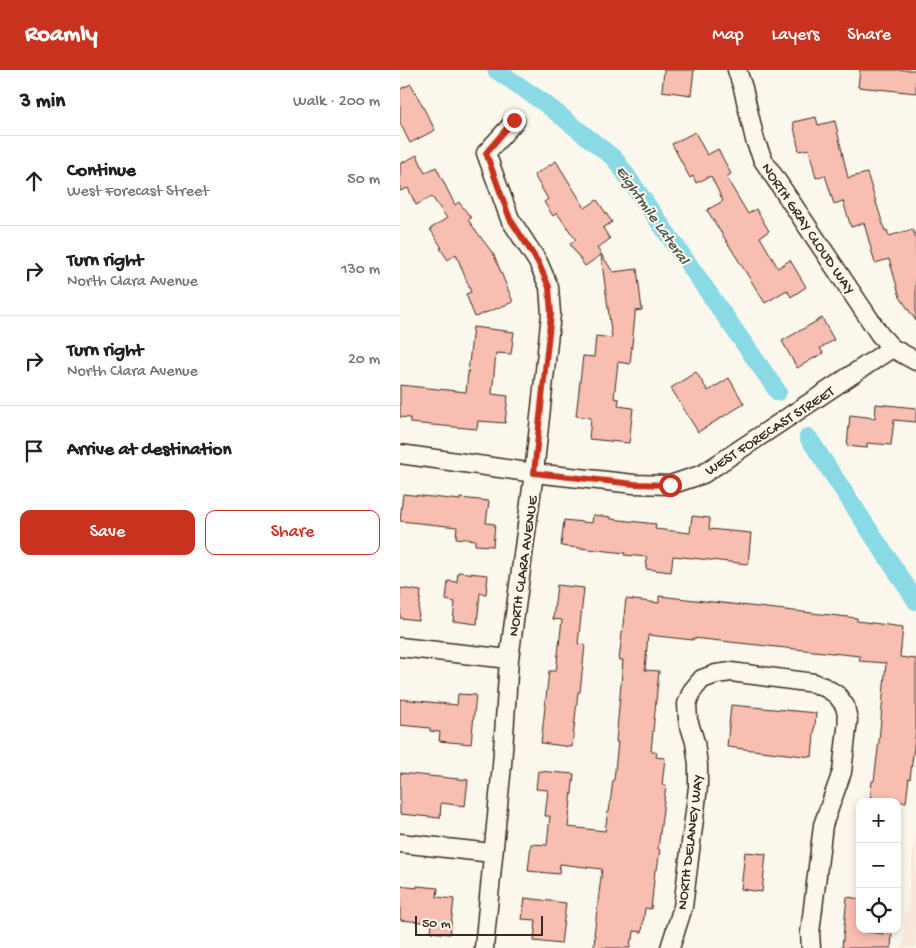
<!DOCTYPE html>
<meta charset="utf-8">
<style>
:root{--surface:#fff;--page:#f2f2f2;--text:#202124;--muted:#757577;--line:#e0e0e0;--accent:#c8321e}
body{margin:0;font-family:"Gochi Hand",sans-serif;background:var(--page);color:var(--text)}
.controls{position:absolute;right:15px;bottom:15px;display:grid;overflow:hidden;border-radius:10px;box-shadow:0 2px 8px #0003}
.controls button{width:45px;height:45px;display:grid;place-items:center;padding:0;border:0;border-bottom:1px solid var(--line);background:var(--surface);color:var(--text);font:25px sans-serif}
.scale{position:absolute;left:15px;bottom:12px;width:128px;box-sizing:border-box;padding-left:5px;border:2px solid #3b2a1e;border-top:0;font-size:14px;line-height:18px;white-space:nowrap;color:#3b2a1e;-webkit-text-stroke:4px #fbf7ec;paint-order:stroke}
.stop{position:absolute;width:15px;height:15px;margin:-11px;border:4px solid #c8321e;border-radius:50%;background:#fff}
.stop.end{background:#c8321e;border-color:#fff;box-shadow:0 1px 5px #0008}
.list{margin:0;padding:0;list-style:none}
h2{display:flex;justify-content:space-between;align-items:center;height:65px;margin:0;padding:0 20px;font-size:21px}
h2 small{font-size:16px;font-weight:400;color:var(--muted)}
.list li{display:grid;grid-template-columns:32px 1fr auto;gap:15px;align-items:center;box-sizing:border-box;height:90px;padding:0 20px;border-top:1px solid var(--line)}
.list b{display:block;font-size:19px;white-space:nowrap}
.list p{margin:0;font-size:16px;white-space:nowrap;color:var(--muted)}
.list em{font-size:16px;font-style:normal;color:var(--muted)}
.actions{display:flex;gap:10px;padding:15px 20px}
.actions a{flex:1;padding:11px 0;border:1px solid var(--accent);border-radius:10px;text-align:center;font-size:18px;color:var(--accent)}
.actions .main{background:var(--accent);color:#fff}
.icon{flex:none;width:28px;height:28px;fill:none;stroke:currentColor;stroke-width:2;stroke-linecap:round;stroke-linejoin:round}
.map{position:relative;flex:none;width:516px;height:878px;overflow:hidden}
header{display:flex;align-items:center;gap:30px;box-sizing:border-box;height:70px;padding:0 25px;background:var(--accent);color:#fff}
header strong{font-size:24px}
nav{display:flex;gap:28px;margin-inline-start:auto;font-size:18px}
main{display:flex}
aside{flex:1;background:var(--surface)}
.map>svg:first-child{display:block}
.built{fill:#fae6da}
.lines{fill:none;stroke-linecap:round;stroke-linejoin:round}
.canal{stroke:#8adae5;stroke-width:18}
.building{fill:#f8beb1;stroke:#3b2a1e}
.street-casing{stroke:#3b2a1e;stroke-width:21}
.street{stroke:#fbf7ec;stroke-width:18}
.route{stroke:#c8321e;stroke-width:6}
.labels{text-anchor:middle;stroke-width:4;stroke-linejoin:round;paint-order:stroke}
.street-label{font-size:15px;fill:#3b2a1e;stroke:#fbf7ec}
.water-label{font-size:16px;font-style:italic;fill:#4f5650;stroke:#fbf7ec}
</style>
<header>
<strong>Roamly</strong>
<nav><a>Map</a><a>Layers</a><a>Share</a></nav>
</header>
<main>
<aside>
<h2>3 min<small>Walk · 200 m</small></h2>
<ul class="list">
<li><svg class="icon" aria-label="ahead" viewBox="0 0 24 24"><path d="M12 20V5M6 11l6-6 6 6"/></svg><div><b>Continue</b><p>West Forecast Street</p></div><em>50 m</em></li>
<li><svg class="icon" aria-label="right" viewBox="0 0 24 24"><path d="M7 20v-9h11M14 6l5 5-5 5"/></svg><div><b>Turn right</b><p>North Clara Avenue</p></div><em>130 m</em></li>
<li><svg class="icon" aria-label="right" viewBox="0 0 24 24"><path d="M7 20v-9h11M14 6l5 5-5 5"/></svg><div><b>Turn right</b><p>North Clara Avenue</p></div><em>20 m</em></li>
<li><svg class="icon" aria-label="arrive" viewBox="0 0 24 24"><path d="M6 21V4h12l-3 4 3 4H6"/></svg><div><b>Arrive at destination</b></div></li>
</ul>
<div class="actions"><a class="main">Save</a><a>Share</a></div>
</aside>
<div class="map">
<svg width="516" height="878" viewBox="0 0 516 878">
<rect width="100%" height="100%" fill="#fbf7ec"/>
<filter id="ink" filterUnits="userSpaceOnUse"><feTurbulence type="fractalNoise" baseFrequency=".02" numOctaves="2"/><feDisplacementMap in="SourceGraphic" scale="10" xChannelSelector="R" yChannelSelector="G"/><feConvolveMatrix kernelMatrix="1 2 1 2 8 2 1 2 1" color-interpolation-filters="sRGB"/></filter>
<g filter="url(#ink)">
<path class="built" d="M516 761V878H502Z"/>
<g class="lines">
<path class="canal" d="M96 0 143 32 215 89 378 322
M408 367 516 531"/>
</g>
<path class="building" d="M264 0H294L291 25 262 21Z
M460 0H516V23L458 17Z
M11 14 35 60 10 73 0 53V19Z
M416 47 418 55 435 51 448 108 467 103 485 161 487 160 489 166 513 159 516 170V251L500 227 489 189 475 193 464 153 451 157 443 131 434 134 425 105 416 108 409 79 399 81 393 52Z
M295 62 307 85 318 79 331 104 326 107 348 144 356 139 369 161 360 167 378 198 390 190 406 217 391 227 387 220 365 233 307 140 323 131 311 106 296 113 293 106 290 108 272 74Z
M17 85 25 103 36 97 55 135 59 132 71 148 68 150 94 185 113 232 75 247 66 224 71 222 56 184 48 190 40 178H42L30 159 47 148 32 127 16 135 8 118 0 121V94Z
M156 91 185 138 197 130 212 152 203 158 210 169 197 178 213 202 237 199 242 240 235 241V246L230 294 218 292 214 328 219 329 218 336 233 338 229 373 189 369 191 348 176 346 183 286 194 287 196 266 212 268 201 185 185 196 170 174 176 170 157 143 153 146 144 132 148 129 134 105Z
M422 248 434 270 420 278 423 283 397 298 382 271Z
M73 257 114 262 111 284 96 283 92 324 108 326 105 353 78 351 77 359 10 353V348L0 347V315L66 322Z
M296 302 308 321 329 308 344 334 298 362 271 318Z
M476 334 516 338V352L494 350 491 375 467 373V378L447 376 450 345 475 348Z
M3 424 60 430V428L89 431 86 453 95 454 93 476 75 475V470L56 468 57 457 0 451Z
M193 445 211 447V449L256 454 255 459 290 463 292 446 310 448 309 459 351 463 348 494 273 486 271 502 246 499 247 487 224 485 225 483 161 476 164 450 192 453Z
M58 502 88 505 86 524 80 523 77 554 53 551 55 532 46 530 48 511 57 512Z
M157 515 184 518 178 574 185 575 180 622H178L172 677 141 673 149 601H156L162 550 153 549Z
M0 518 21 521 18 550 0 548Z
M259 526 457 548V551L503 557 500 587 516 589V660L510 709 509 708 506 732H470L472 711H474L479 671 486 593 459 591 460 586 293 568V570L248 565 245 600 259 601 251 681 257 682 256 687 265 688 262 715H266L258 779 260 780 257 800H255L251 839 245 838 242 862 234 861 233 869H231L230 878H194L195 865H194L202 799 160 794 159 804 128 801 131 774 147 775 150 746H145L148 720 136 719 138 701 174 704 168 757 205 761 208 741 209 742 213 710H214L218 672H216L223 590H219L226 529 259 533Z
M58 624 76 625 71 674 39 671 40 662 30 661V658L0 655V629L57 635Z
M331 635 416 643 412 687 327 677Z
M0 703 68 710 65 736 41 733 40 748 0 744Z
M345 782 366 784 362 822 341 819Z
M0 816 17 818V816L38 818 37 827 54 829 50 864 31 862 32 853 0 850Z
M447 827 460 829V861L492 865 491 878H442Z
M125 828 166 833 161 874 134 871 136 850 122 849Z"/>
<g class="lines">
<g class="street-casing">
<path id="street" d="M337 0 343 18 355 70 363 90 480 265 492 278
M0 384 134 403 234 414 270 415 303 404 492 278 516 291
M0 577 109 589
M0 773 92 783
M84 878 102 695 109 589 134 403 151 244 149 217 138 192 110 149 86 83 115 51
M270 878 283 837 298 717V695L295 672 288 650 287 634 292 621 302 609 316 604 331 602 414 613 426 618 437 625 445 636 448 650 442 702 423 755 410 863 411 878"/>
</g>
<use href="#street" class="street"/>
</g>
</g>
<g class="lines" filter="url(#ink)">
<path class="route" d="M114 50 86 83 110 149 138 192 149 217 151 244 134 403 234 414 270 415"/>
</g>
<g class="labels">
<g class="street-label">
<text transform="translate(409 158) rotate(56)" y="5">NORTH GRAY CLOUD WAY</text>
<text transform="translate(369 360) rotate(-33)" y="5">WEST FORECAST STREET</text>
<text transform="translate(122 496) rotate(-82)" y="5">NORTH CLARA AVENUE</text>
<text transform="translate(289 772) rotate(-83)" y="5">NORTH DELANEY WAY</text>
</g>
<g class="water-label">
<text transform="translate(254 144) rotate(55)" y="6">Eightmile Lateral</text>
</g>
</g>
</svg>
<div class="controls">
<button>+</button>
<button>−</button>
<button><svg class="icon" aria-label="locate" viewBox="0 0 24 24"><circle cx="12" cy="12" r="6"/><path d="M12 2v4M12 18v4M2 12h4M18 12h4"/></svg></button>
</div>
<div class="scale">50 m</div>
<div class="stop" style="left:270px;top:415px"></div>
<div class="stop end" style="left:114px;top:50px"></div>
</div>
</main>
